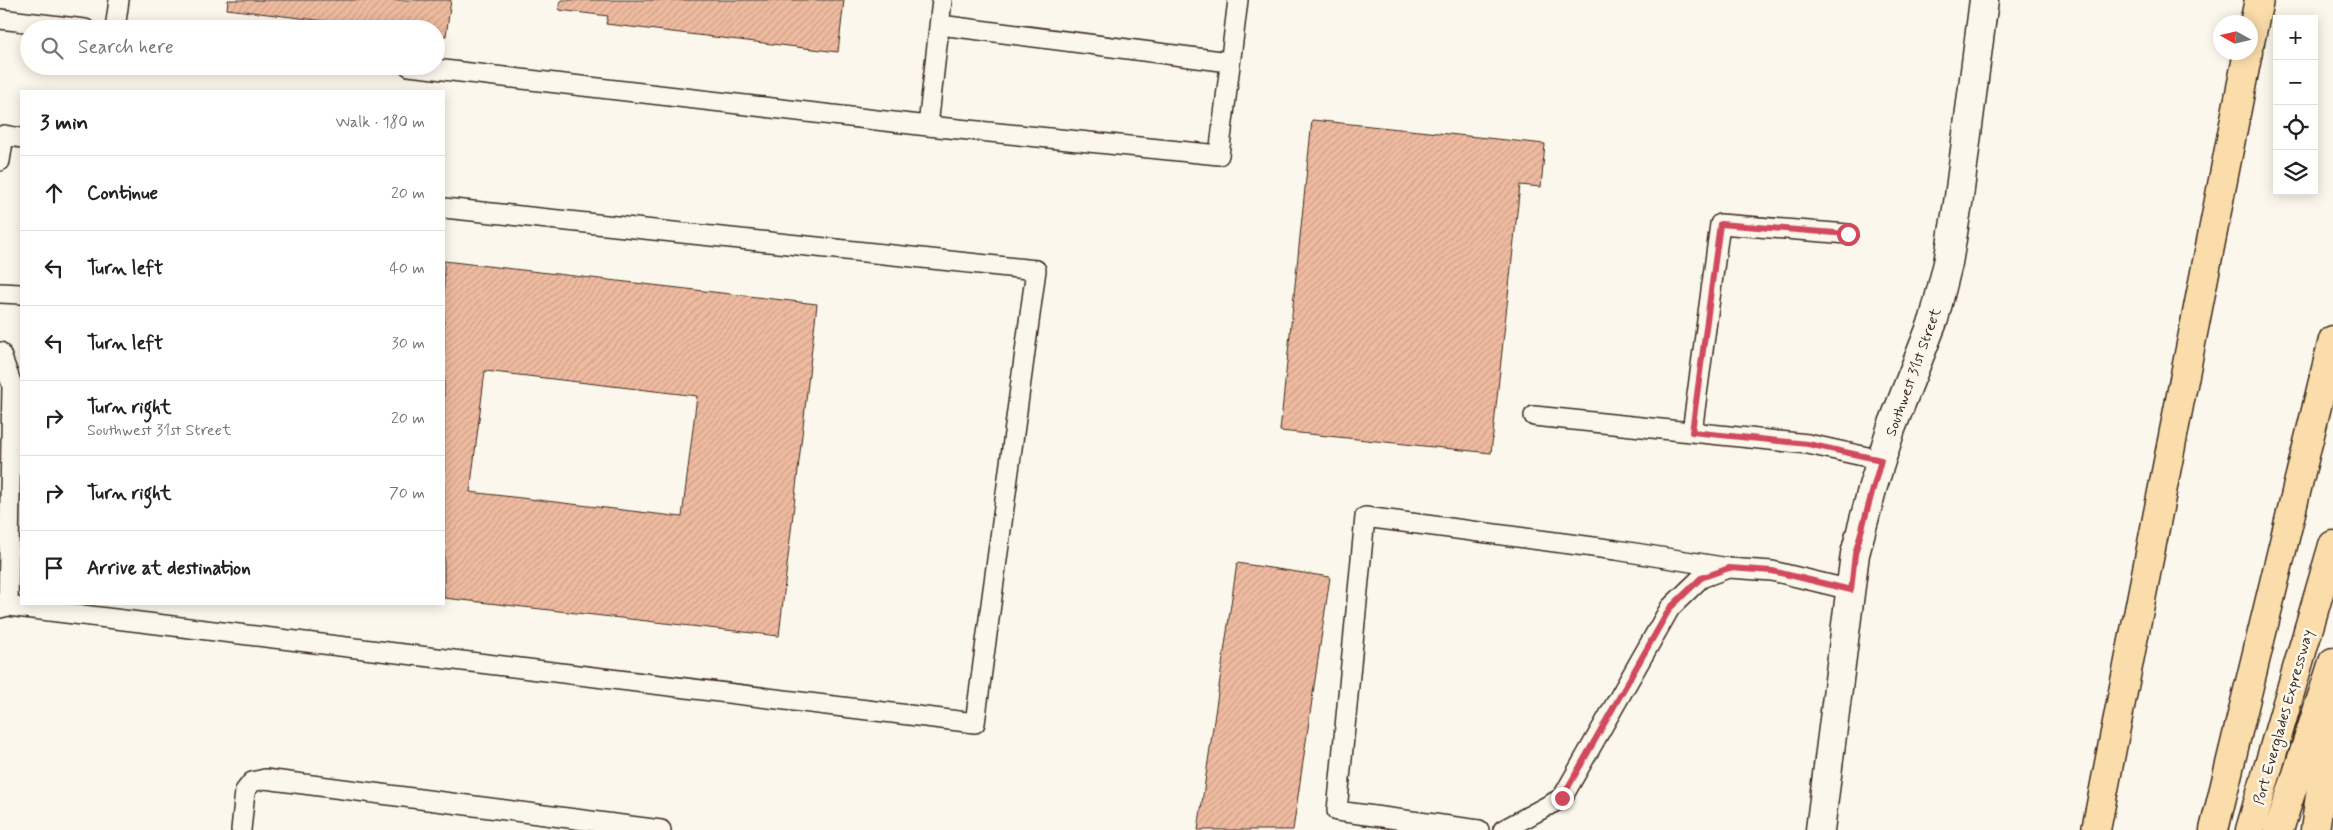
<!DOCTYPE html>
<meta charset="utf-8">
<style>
:root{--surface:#fff;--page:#f6f6f6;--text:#222;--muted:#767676;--line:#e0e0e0}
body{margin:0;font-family:Mynerve,sans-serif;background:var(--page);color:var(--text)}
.controls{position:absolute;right:15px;top:15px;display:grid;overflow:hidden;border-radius:0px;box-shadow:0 2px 12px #0003}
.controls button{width:45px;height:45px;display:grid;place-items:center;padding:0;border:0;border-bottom:1px solid var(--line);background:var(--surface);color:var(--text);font:25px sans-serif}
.compass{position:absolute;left:2213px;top:15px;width:45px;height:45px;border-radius:50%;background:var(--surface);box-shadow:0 2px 12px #0003;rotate:278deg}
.stop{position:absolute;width:15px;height:15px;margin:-11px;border:4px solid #d1495b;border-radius:50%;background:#fff}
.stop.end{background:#d1495b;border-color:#fff;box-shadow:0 1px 5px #0008}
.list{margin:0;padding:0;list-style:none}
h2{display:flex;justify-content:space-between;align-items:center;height:65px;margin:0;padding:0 20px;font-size:21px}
h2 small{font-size:16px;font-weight:400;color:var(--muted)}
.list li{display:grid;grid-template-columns:32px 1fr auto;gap:15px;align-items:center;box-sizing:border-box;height:75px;padding:0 20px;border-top:1px solid var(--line)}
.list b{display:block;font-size:19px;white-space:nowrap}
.list p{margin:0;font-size:16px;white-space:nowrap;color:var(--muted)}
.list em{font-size:16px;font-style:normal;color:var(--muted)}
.icon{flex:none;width:28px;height:28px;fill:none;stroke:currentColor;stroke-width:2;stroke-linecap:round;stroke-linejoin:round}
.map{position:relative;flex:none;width:2333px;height:830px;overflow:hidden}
.search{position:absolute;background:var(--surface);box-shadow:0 2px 12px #0003;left:20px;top:20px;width:425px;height:55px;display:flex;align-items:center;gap:12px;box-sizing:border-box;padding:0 18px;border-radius:28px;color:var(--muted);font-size:19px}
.panel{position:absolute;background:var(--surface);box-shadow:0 2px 12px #0003;left:20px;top:90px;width:425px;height:515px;border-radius:0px}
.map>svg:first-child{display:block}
.building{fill:url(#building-hatch);stroke:#3b2a1e;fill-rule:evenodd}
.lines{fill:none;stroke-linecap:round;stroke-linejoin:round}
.service-casing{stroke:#3b2a1e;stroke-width:22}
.minor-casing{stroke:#3b2a1e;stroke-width:31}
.motorway-casing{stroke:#3b2a1e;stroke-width:31}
.service{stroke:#fbf7ec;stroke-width:19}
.minor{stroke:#fbf7ec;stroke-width:28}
.motorway{stroke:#fbddab;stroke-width:28}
.route{stroke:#d1495b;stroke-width:6}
.labels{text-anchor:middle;stroke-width:5;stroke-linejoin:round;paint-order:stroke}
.street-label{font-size:15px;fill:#3b2a1e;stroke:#fbf7ec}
</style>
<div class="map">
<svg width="2333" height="830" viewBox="0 0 2333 830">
<defs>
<pattern id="building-hatch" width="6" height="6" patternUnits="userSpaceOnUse" patternTransform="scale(1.25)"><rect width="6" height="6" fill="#efbba0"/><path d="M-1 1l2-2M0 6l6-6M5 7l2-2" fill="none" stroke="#cea189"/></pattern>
</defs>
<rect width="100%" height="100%" fill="#fbf7ec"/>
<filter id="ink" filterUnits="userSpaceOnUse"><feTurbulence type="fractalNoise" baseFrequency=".02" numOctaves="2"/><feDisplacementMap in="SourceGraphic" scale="10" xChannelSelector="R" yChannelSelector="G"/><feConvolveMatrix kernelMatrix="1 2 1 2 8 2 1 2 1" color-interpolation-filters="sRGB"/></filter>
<g filter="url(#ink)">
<path class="building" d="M228 0H451L446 36 436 35V29H389L227 9Z
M561 0H844L838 52 606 24 608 16 559 10Z
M1312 120 1545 144 1541 187 1520 185 1491 453 1280 431Z
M444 261 817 304 779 636 444 598ZM485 371 697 396 682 517 470 492Z
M1237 563 1330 577 1293 830H1198Z"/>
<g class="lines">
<g class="service-casing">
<path id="service" d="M0 19 85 29
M940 25 1229 62
M115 29 119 0
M409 66 928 126 942 0
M928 126 1219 155 1238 0
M0 161 4 135 21 138
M0 293 21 294
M0 352 12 385 8 606
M1534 416 1808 444 1881 460
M1692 432 1720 224 1848 234
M0 608 8 606 975 723 1036 270 444 208
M241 830 245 791 252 782 265 779 661 830
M1479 830 1337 811 1365 517 1616 550 1729 568 1772 571 1851 590
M1503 830 1562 798 1670 608 1701 578 1728 568"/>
</g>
<g class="minor-casing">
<path id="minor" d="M1820 830 1855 554 1873 486 1891 429 1934 319 1948 263 1959 197 1984 0"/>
</g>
<g class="motorway-casing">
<path id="motorway" d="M2250 42 2259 0
M2096 830 2248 52
M2214 830 2333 340
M2250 830 2333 545
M2279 830 2333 662
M2315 830 2333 706"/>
</g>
<use href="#service" class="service"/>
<use href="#minor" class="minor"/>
<use href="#motorway" class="motorway"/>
</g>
</g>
<g class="lines" filter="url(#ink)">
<path class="route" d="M1562 798 1670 608 1701 578 1729 568 1772 571 1851 590 1855 554 1881 460 1808 444 1692 432 1720 224 1848 234"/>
</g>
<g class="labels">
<g class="street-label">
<text transform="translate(1913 372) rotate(-70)" y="5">Southwest 31st Street</text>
<text transform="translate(2283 717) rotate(-74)" y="5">Port Everglades Expressway</text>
</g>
</g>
</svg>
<div class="controls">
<button>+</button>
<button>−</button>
<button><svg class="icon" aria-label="locate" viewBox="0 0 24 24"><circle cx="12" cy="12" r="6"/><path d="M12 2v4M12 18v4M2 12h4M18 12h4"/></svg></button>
<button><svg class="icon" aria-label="layers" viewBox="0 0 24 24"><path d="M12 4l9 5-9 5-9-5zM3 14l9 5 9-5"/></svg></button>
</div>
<svg class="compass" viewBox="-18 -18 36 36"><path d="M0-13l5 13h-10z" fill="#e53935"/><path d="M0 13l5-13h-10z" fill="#767676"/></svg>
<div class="stop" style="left:1848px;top:234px"></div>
<div class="stop end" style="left:1562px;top:798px"></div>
<div class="search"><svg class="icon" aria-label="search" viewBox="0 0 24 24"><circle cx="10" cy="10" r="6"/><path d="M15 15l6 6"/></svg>Search here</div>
<section class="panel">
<h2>3 min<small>Walk · 180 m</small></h2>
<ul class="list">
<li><svg class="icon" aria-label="ahead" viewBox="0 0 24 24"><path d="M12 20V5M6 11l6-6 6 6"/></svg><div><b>Continue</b></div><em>20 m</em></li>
<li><svg class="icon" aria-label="left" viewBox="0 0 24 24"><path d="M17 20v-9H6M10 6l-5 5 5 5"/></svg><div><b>Turn left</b></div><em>40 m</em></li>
<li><svg class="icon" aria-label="left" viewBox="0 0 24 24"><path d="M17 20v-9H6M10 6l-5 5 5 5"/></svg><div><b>Turn left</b></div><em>30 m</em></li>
<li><svg class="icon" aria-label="right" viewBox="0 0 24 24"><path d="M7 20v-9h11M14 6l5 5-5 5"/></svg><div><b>Turn right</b><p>Southwest 31st Street</p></div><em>20 m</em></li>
<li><svg class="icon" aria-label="right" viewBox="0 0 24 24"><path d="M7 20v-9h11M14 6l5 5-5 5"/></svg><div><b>Turn right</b></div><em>70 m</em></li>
<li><svg class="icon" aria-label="arrive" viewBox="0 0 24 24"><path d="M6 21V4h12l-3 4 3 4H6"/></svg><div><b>Arrive at destination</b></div></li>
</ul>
</section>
</div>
